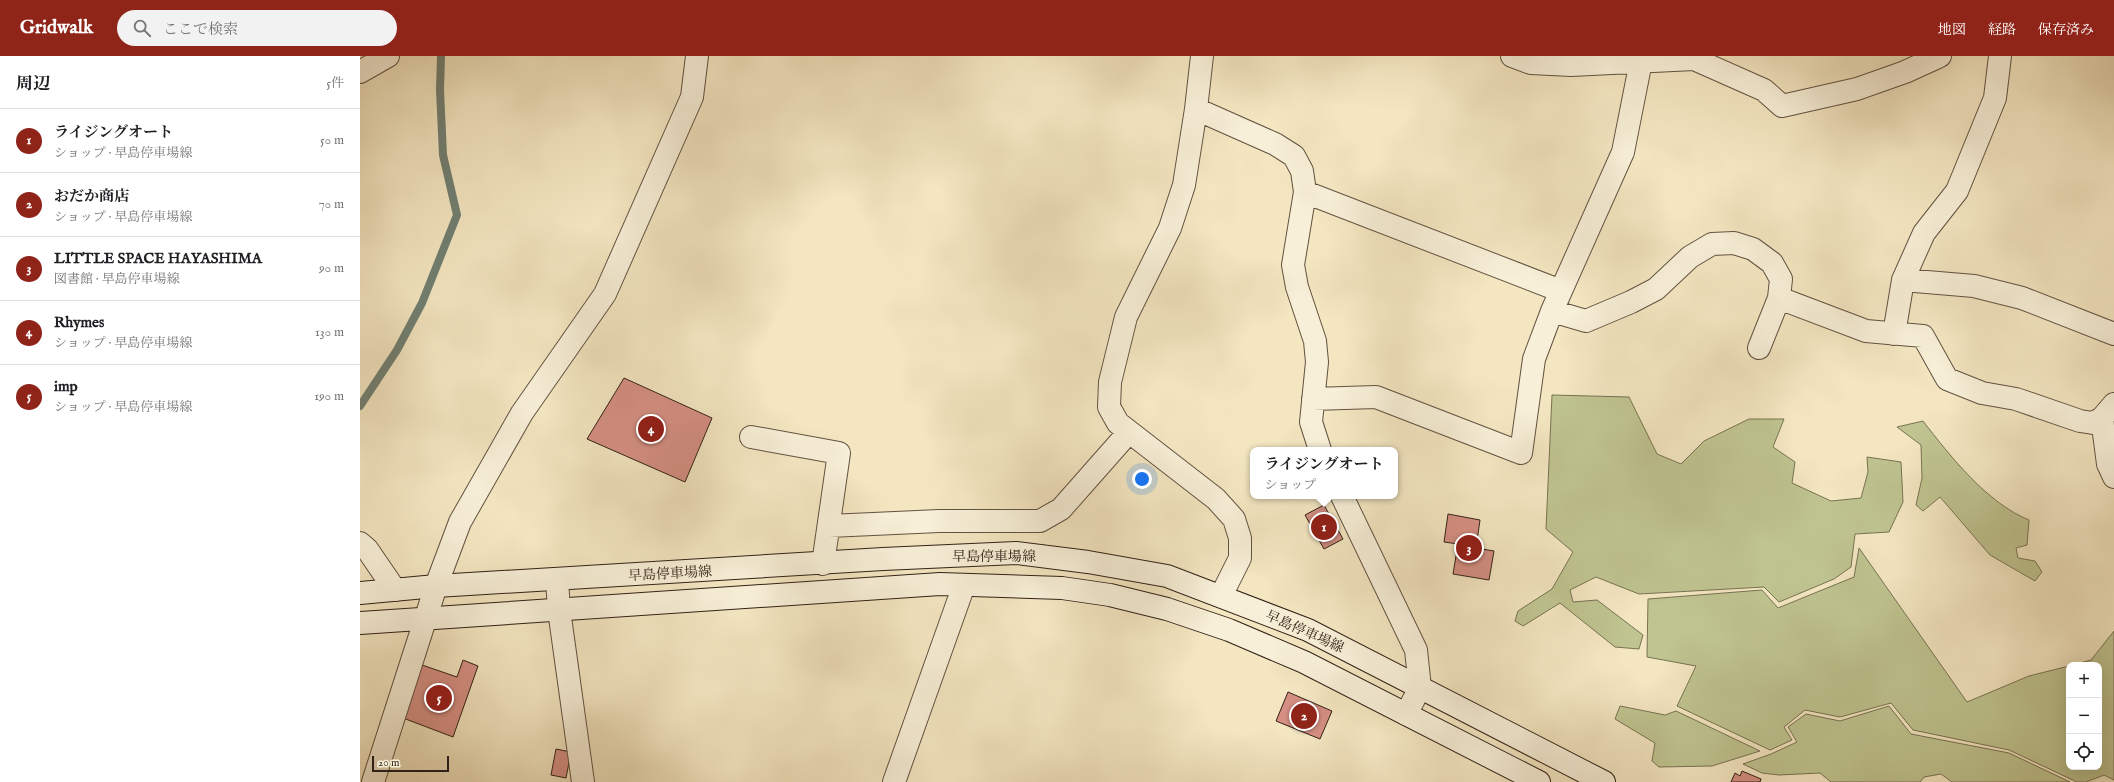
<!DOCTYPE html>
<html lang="ja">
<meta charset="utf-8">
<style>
:root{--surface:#fff;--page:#f2f2f2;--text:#202124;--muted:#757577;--line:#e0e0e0;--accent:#8f2418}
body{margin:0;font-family:"IM FELL English","Noto Serif JP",serif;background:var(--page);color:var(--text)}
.controls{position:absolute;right:12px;bottom:12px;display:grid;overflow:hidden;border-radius:8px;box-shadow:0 4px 16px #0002}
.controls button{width:36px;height:36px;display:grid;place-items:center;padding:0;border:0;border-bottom:1px solid var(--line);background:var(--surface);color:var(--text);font:20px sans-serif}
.scale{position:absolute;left:12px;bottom:10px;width:77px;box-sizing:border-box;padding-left:4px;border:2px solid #312116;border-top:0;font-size:11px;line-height:14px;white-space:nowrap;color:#312116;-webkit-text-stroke:3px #f7efd7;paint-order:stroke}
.you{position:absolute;left:782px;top:423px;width:14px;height:14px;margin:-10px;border:3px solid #fff;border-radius:50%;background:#1a73e8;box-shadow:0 0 0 6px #1a73e833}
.badge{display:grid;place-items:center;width:26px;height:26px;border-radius:50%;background:var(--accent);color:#fff;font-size:13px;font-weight:700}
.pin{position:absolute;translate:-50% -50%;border:2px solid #fff;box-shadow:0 1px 4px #0006}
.popup{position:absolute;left:890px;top:391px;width:148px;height:52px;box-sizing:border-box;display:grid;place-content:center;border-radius:8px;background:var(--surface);filter:drop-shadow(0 1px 3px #0005);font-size:13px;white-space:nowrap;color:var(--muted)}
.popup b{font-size:15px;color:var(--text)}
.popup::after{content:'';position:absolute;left:50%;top:100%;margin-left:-8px;border:8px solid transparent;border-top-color:var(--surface)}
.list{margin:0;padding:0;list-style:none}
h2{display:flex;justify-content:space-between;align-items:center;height:52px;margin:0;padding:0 16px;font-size:17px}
h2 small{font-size:13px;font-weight:400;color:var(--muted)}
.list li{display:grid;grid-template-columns:26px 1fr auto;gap:12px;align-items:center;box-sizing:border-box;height:64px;padding:0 16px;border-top:1px solid var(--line)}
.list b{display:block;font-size:15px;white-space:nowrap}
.list p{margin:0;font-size:13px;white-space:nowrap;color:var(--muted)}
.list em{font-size:13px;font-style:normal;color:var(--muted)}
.icon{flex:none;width:22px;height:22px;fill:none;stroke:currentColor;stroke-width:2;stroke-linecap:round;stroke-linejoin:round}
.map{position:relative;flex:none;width:1754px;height:726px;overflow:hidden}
header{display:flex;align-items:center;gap:24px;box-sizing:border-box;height:56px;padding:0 20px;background:var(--accent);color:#fff}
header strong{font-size:19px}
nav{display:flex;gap:22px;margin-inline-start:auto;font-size:14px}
.search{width:280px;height:36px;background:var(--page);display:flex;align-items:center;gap:10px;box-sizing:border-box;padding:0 14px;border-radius:22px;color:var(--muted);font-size:15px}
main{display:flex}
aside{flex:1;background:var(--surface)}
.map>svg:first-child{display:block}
.green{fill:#bfc490;stroke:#787253}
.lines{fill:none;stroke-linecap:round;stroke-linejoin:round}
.stream{stroke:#718073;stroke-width:8}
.building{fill:#d58f83;stroke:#312116}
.minor-casing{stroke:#625241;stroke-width:24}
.secondary-casing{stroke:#312116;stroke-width:24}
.minor{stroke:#f7efd7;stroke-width:22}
.secondary{stroke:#f7efd7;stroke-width:22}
.labels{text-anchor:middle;stroke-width:3.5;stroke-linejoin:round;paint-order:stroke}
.street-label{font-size:14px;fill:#312116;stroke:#f7efd7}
</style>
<header>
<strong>Gridwalk</strong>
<div class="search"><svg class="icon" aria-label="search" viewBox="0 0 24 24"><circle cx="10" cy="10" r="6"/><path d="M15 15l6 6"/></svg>ここで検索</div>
<nav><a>地図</a><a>経路</a><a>保存済み</a></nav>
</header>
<main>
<aside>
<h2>周辺<small>5件</small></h2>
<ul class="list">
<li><span class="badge">1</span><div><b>ライジングオート</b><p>ショップ · 早島停車場線</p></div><em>50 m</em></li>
<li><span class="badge">2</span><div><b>おだか商店</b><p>ショップ · 早島停車場線</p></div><em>70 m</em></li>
<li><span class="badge">3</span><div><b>LITTLE SPACE HAYASHIMA</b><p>図書館 · 早島停車場線</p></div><em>90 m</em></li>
<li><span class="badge">4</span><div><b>Rhymes</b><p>ショップ · 早島停車場線</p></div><em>130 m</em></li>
<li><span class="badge">5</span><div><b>imp</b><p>ショップ · 早島停車場線</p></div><em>190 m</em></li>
</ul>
</aside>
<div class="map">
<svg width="1754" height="726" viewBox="0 0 1754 726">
<rect width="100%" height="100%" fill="#f3e6c1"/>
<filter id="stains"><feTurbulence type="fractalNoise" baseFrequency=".005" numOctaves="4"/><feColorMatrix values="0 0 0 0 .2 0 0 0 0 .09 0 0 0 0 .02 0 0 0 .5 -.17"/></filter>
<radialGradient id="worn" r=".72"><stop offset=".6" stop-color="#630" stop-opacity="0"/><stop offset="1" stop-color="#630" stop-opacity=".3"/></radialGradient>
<path class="green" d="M1192 339 1269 341 1297 398 1321 408 1344 385 1389 363H1424L1413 391 1435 406 1432 427 1471 445 1501 442 1508 416 1507 401 1541 406 1543 446 1529 476 1495 478 1491 511 1474 523 1419 546 1404 531 1279 538 1236 521 1210 534 1213 546 1237 544 1283 579 1279 593 1255 591 1200 547 1163 570 1155 565 1158 555 1192 533 1213 496 1186 473Z
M1563 365C1590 400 1627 447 1669 464L1667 489 1656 492 1658 502 1675 505 1682 516 1675 525 1630 499 1580 441 1563 455 1556 449 1562 422 1561 389 1537 371Z
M1499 492 1607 646 1669 620 1709 610V711H1739V609H1712L1731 604 1754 575V724L1744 719 1726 726H1717L1649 694 1553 674 1531 647 1480 661 1445 654 1424 671 1432 684 1410 694 1317 650 1336 610 1287 601 1288 543 1402 534 1418 552 1494 521Z
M1260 650 1305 659 1316 655 1400 695 1352 710 1299 711 1292 705 1295 687 1255 663Z
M1529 650 1551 678 1649 697 1710 726H1592L1581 718 1564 721 1560 726H1471L1460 717 1419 719 1402 717 1383 708 1411 698 1437 686 1428 671 1446 658 1480 665Z"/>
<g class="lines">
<path class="stream" d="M0 350 37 294 62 247 97 159 83 99 80 34 81 0"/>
</g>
<path class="building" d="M264 322 352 362 325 426 227 383Z
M964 449 983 483 964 493 945 459Z
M1088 458 1120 464 1116 492 1134 495 1129 524 1093 518 1098 488 1084 486Z
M103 604 118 610 93 681 43 662 62 609 97 621Z
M928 636 972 655 960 683 916 665Z
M196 693 211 696 206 722 191 719Z
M1382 715 1401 723 1400 726H1371L1375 717 1380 720Z"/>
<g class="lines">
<g class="minor-casing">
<path id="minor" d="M842 0 836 53 824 129 810 172 766 261 750 326 749 351 758 367 856 443 874 463 880 482V502L861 540
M1152 0 1171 7 1211 9 1334 3 1404 34 1422 50 1497 33 1545 16 1580 0
M0 16 28 0
M836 53 915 88 934 100 942 115 945 136 933 209 937 231 955 285 957 306 951 366 960 394
M945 136 1201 235
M1543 224 1614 230 1662 242 1754 278
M1192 255 1226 265 1271 246 1296 233 1330 201 1352 188 1374 187 1393 193 1412 207 1421 223 1419 242 1506 275 1563 280 1587 323 1622 337 1656 343 1720 365 1733 367 1742 362 1754 348
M1534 278 1543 224 1564 177 1597 135 1635 42 1640 0
M1399 292 1419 242
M953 343 1016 341 1161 397 1174 303 1192 255 1263 96 1282 0
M1742 362 1748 408 1754 421
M391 381 479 397 463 508
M982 440 1056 594 1060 632 1046 658
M469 470 579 465H680L701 453 769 376
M0 487 7 493 35 534
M197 524 199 554 223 726
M13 726 76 530 100 466 162 357 245 238 332 41 337 0
M534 726 604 529"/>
</g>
<g class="secondary-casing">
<path id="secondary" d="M0 537 76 530 523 503 656 497 728 506 807 520 948 574 1244 726
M0 567 580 528 702 532 750 539 807 553 869 574 944 606 1179 726"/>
</g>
<use href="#minor" class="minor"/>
<use href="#secondary" class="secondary"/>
</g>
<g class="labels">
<g class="street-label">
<text x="634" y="505">早島停車場線</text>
<text transform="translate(310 517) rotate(-3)" y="5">早島停車場線</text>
<text transform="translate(945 575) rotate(24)" y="5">早島停車場線</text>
</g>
</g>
<rect width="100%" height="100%" filter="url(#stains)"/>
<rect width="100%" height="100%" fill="url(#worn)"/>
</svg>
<div class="controls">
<button>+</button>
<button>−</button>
<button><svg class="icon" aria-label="locate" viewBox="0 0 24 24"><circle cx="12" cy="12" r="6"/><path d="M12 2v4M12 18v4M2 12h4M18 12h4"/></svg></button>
</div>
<div class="scale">20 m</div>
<div class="you"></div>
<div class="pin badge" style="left:964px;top:471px">1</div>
<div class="popup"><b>ライジングオート</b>ショップ</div>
<div class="pin badge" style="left:944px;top:660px">2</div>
<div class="pin badge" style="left:1109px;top:492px">3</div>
<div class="pin badge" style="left:291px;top:373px">4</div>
<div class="pin badge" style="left:79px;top:642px">5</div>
</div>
</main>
